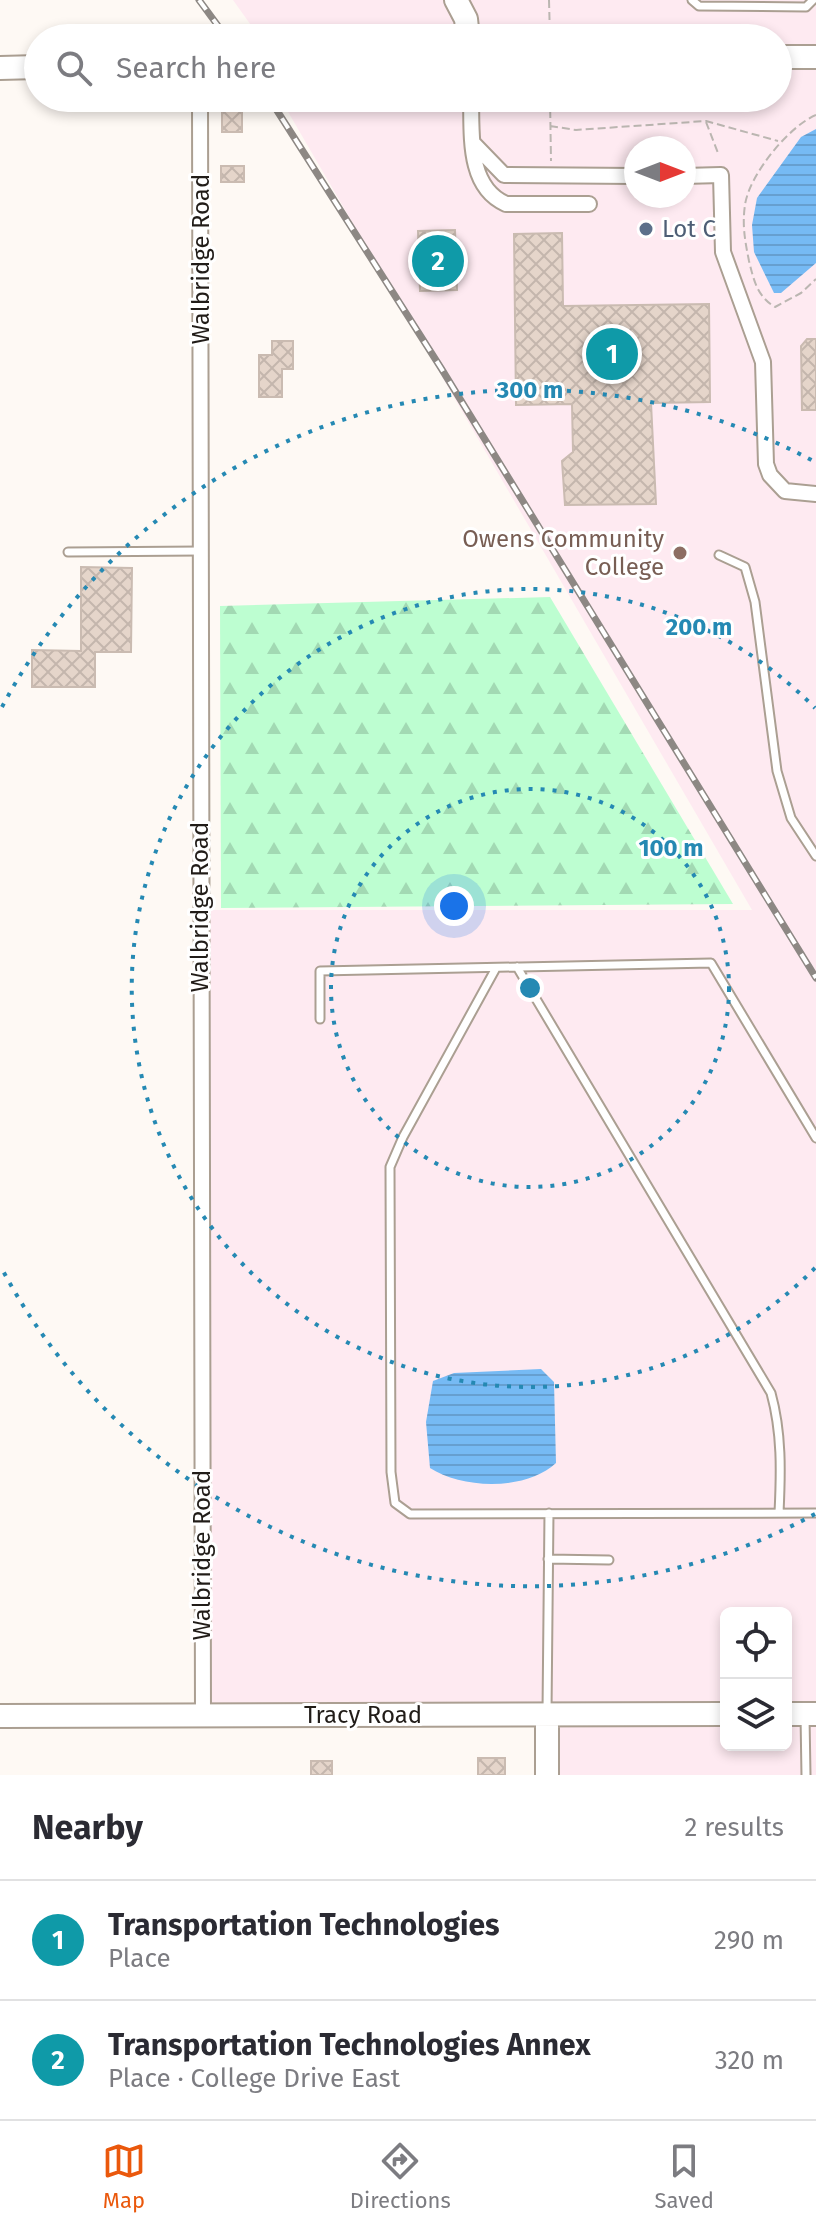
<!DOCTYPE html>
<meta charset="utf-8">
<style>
:root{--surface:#fff;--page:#f2f2f3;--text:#2b2b33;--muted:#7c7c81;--line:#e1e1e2;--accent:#ea580c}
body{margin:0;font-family:"Fira Sans",sans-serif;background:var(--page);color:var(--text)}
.controls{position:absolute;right:24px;bottom:24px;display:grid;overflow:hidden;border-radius:12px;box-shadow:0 4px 12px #0003}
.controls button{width:72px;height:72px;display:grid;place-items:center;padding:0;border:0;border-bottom:2px solid var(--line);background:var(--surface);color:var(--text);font:40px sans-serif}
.compass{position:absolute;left:624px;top:136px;width:72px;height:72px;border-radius:50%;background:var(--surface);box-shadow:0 4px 12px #0003;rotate:90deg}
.you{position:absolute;left:454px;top:906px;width:28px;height:28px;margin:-20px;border:6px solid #fff;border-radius:50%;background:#1a73e8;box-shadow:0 0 0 12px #1a73e833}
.badge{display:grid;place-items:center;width:52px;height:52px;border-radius:50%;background:var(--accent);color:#fff;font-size:26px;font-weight:700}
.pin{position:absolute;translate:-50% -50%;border:4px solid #fff;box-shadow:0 2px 8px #0006}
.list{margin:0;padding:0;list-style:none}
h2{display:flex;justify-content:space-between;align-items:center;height:104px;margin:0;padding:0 32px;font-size:34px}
h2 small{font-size:26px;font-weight:400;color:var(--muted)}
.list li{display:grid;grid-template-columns:52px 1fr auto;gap:24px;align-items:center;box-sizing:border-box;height:120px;padding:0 32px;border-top:2px solid var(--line)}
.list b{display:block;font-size:30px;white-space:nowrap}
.list p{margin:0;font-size:26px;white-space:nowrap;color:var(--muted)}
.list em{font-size:26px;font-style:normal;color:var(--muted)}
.icon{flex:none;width:44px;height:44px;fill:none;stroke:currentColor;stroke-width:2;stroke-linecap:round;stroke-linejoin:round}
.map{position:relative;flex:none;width:816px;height:1775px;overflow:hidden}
.search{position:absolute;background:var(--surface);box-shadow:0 4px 12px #0003;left:24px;right:24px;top:24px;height:88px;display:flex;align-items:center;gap:20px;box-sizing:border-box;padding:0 28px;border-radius:44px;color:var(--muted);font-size:30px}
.sheet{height:344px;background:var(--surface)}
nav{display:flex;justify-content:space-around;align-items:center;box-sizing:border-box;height:112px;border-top:2px solid var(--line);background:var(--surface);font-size:22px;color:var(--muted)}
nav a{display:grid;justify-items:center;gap:4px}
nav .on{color:var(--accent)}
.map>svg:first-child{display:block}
.education{fill:#feeaf1;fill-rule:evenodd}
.forest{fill:url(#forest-firs)}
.water{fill:url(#water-rules)}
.building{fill:url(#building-cross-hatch);stroke:#cabbb1;stroke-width:2}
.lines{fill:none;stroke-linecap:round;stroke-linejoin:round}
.lane-casing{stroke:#ab9f92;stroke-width:11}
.street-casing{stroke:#ab9f92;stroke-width:18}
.secondary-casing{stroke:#ab9f92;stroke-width:26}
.path{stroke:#bbb6b1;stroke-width:2;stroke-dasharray:8 4;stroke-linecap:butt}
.lane{stroke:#fff;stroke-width:7}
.street{stroke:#fff;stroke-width:14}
.secondary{stroke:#fff;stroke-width:22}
.rail-casing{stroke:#8d8884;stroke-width:7}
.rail{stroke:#fff;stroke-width:4;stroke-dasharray:12;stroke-linecap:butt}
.ring{fill:none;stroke:#2589b3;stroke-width:4;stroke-dasharray:4 8}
.service-dot{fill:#5c6f8a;stroke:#fff;stroke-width:3}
.education-dot{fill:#8d6e63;stroke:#fff;stroke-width:3}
.labels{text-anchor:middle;stroke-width:6;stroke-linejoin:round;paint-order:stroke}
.service-label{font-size:24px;fill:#4e5e75;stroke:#fff;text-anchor:start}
.street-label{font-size:24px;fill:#211c18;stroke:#fff}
.education-label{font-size:24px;fill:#785e54;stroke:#fff;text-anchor:end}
.centre{fill:#2589b3;stroke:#fff;stroke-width:4}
.ring-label{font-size:24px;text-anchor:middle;font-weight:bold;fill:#2589b3;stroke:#fff;stroke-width:6;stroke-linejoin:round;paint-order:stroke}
</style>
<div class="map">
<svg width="816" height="1775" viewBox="0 0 816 1775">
<defs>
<pattern id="forest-firs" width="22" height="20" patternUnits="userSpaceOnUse" patternTransform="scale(2)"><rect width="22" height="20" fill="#bdfed1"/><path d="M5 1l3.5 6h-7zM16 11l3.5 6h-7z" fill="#a2d9b3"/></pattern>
<pattern id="water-rules" width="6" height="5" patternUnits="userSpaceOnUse" patternTransform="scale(2)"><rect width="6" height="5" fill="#76baf4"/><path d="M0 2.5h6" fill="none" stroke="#669fd0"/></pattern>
<pattern id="building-cross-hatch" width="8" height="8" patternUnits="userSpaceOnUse" patternTransform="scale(2)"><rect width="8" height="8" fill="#e5d5ca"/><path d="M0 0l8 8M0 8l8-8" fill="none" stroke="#c4b6ad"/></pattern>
</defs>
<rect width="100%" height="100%" fill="#fef9f4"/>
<path class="education" d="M233 0H816V1775H547V1715H203L200 910H752L280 98H778V38H260ZM636 148H684V196H636ZM726 1613H786V1745H726Z"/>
<path class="forest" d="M550 597 733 904 221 908 220 606Z"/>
<path class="water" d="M816 129V263L781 293H774L754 252 752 225 757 198 801 137Z
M541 1369 554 1382 556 1463C526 1491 462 1489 430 1468L426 1422 433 1381 454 1373Z"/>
<path class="building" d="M222 102H242V132H222Z
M221 166H244V182H221Z
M455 230 457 290 420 291 418 231Z
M562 233 563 306 709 304 710 402 651 403 656 504 565 505 562 461 573 452 572 404 516 405 514 234Z
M807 339H816V410H802L801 346Z
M272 341H293V369H282V397H259V355H272Z
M81 567 132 568 131 652H95V687H32V650L81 651Z
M478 1758H505V1775H478Z
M311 1761H332V1775H311Z"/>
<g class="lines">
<g class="lane-casing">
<path id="lane" d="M692 0 699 6 806 7 813 0
M68 552 201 551
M719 555 745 567 755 602 777 771 791 818 816 856
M517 967 771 1393C782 1433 781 1472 779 1513
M496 968 403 1137 390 1167 391 1472 395 1503 410 1514 816 1513
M320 1019V971L711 963 816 1138
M548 1559 609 1560
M547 1712 549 1513
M805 1716 806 1775"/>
</g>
<g class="street-casing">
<path id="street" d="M200 98 203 1715
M471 98C472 135 467 187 506 204H589
M473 143 504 175 636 176
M684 176 721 175 723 252 763 362 766 464 770 475 785 491 816 494"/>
</g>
<g class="secondary-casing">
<path id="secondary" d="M456 0 466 19 468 38
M778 57H816
M0 68 38 67
M786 1714H816
M0 1716 726 1714
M547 1775V1714"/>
</g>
<path class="path" d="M549 0 550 38
M550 98 551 161
M816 115C789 126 749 175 745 205 742 225 745 241 749 261 754 281 757 296 775 307L801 293 816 279
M706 122 718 153
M550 126 576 130 706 121 778 141"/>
<use href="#lane" class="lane"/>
<use href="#street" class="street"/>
<use href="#secondary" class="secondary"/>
<g class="rail-casing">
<path id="rail" d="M199 0 227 38
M269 98 441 368 816 978"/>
</g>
<use href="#rail" class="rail"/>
</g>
<g class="ring">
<circle cx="530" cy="988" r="199"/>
<path d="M815 1268A399 399 0 1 1 815 708"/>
<path d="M815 1514A598 598 0 0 1 2 1269M2 707A598 598 0 0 1 815 462"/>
</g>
<circle class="service-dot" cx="646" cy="229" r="8"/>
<circle class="education-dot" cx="680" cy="553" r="8"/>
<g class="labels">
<g class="service-label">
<text x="662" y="237">Lot C</text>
</g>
<g class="street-label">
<text transform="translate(201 259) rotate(-90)" y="8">Walbridge Road</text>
<text transform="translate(200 907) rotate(-90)" y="8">Walbridge Road</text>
<text transform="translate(202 1555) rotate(-90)" y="8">Walbridge Road</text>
<text x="363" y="1723">Tracy Road</text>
</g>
<g class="education-label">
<text x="664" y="547">Owens Community<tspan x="664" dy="28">College</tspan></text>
</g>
</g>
<circle cx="530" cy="988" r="12" class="centre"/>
<g class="ring-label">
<text x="530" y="398">300 m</text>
<text x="699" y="635">200 m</text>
<text x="671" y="856">100 m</text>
</g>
</svg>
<div class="controls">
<button><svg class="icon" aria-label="locate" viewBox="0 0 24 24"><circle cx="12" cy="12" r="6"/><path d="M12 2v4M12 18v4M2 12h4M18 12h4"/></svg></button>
<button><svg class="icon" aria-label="layers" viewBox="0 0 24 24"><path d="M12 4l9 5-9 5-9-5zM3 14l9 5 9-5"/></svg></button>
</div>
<svg class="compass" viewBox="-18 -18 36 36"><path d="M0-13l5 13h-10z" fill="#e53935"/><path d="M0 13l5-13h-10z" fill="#7c7c81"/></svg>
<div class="you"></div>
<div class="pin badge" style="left:612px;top:354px;background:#0f9aa8">1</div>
<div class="pin badge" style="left:438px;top:261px;background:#0f9aa8">2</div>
<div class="search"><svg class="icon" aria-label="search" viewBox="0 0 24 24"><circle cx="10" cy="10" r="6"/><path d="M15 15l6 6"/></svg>Search here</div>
</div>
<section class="sheet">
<h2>Nearby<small>2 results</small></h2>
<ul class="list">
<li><span class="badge" style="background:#0f9aa8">1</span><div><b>Transportation Technologies</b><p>Place</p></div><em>290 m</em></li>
<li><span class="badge" style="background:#0f9aa8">2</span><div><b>Transportation Technologies Annex</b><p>Place · College Drive East</p></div><em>320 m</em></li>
</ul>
</section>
<nav>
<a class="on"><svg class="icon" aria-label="map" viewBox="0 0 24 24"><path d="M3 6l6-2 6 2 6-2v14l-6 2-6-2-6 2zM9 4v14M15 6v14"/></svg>Map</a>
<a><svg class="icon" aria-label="directions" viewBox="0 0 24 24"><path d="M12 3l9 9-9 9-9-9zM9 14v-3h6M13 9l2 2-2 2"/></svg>Directions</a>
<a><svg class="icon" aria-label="saved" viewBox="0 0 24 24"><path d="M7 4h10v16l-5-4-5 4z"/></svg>Saved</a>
</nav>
